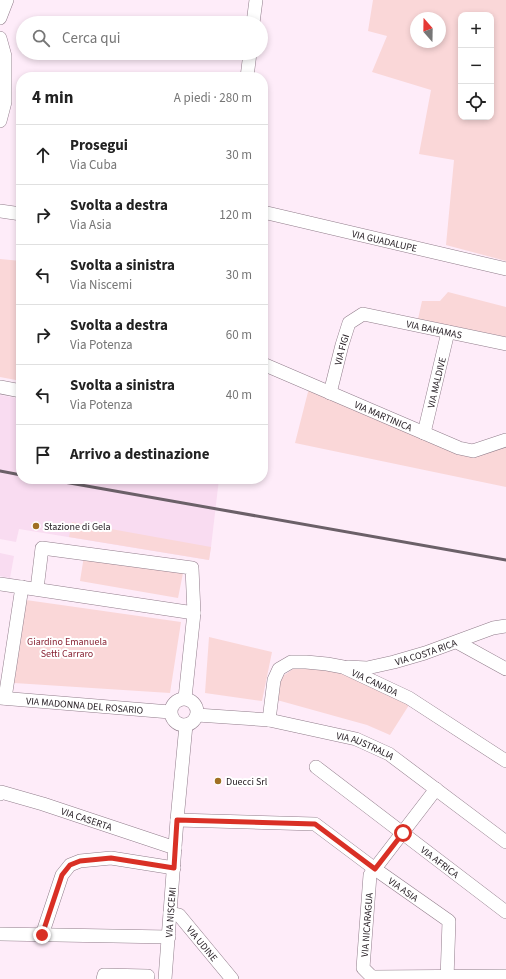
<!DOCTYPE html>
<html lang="it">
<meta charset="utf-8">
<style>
:root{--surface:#fff;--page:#f6f6f6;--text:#222;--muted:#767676;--line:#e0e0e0}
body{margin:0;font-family:"Source Sans 3",sans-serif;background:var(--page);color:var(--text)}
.controls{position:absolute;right:12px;top:12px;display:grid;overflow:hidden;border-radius:8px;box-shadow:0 2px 6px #0003}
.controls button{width:36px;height:36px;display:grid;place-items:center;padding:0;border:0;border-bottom:1px solid var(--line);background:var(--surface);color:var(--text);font:20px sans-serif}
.compass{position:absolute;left:410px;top:12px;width:36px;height:36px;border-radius:50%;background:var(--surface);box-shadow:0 2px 6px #0003;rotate:340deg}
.stop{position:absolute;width:12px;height:12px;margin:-9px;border:3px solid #d93025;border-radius:50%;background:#fff}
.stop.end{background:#d93025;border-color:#fff;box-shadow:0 1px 4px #0008}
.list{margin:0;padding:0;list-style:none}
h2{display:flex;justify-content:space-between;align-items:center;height:52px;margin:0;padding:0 16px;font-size:17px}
h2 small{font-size:13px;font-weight:400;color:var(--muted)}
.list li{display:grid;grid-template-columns:26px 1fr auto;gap:12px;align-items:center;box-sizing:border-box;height:60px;padding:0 16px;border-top:1px solid var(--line)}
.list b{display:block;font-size:15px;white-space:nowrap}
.list p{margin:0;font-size:13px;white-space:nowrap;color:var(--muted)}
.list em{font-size:13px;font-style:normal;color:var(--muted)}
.icon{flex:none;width:22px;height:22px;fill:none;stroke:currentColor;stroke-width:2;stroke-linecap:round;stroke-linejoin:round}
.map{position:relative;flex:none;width:506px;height:979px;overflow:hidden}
.search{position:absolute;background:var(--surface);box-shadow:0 2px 6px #0003;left:16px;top:16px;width:252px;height:44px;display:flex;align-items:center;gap:10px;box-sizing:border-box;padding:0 14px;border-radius:22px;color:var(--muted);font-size:15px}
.panel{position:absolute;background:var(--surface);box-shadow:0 2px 6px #0003;left:16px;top:72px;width:252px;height:412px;border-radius:16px}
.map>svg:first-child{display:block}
.built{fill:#f9dcf1}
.green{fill:#fad7d8;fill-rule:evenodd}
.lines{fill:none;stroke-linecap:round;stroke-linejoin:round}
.street-casing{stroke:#917d8b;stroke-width:14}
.street{stroke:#fff;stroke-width:13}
.rail{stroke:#6b6068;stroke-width:3}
.route{stroke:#d93025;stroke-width:5}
.poi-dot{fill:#a07023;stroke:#fff;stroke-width:1.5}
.labels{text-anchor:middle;stroke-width:4;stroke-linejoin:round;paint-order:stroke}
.street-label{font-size:10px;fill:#221a20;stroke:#fff}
.poi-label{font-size:10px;fill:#221a20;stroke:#fff;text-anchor:start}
.park-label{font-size:10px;fill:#882334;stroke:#fff}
</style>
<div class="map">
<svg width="506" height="979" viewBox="0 0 506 979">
<rect width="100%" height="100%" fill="#feecf9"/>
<path class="built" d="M0 395 21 399V479H219L211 547 209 560 19 529 16 542 0 539Z
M0 553 14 556 10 578 0 576Z"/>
<path class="green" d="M373 0H506V261L446 245 454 160 419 154 431 90 372 72 387 36 368 31ZM461 15H491V117H461ZM416 18H440V42H416Z
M0 259 21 261V381L0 377Z
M448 292 506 307V337L418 319 422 301H440Z
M309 388 450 450 506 445V487L295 443Z
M72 522 211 547 209 560 69 537Z
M84 556 183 573 178 598 80 581Z
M26 600 181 622 170 693 14 683Z
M209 637 272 652 262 701 205 693Z
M307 666 342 673 395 696 409 705 390 735 367 725 277 700V686L283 676 293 669Z"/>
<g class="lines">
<g class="street-casing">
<g id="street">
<path d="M0 18 7 0"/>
<path d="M253 23 256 0"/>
<path d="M0 38 5 56V102L0 121"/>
<path d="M247 77 250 53"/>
<path d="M0 211 21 214"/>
<path id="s1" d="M263 212 506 269"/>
<path id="s2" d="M263 364 459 448 473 451 506 440"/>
<path d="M0 387 21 391"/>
<path id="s3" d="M330 393 342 345 349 323 363 314 506 344"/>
<path id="s4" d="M424 433 448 332"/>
<path d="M0 584 194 613"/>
<path d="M37 589 42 548 192 568 194 613 185 698"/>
<path d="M457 642 506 669"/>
<path id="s5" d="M348 667 367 668 394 662 425 653 493 628 506 626"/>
<path id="s6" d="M0 698 170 712"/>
<path d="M5 698 22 587"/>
<circle cx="184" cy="712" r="13"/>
<path id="s7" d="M197 715 269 720 356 739 389 754 506 842"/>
<path id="s8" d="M269 720 274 680 279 669 291 662H306L327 664 343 667 409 698 506 761"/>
<path id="s9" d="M316 767 506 912"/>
<path id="s10" d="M0 794 1 792 43 804 175 848"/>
<path id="s11" d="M177 820 315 824 375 869 449 921 447 979"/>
<path id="s12" d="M170 913 179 915 232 979"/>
<path d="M0 934 169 937"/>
<path d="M42 935 62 875 70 865 80 861 111 858 174 868"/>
<path d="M372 977 506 976"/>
<path d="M103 979 104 975 148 976"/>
<path id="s13" d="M165 979 177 820 186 725"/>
<path id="s14" d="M372 979V977L363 968 370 875 436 789"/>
</g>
</g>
<use href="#street" class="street"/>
<path class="rail" d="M0 471 21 475
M47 479 506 560"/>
</g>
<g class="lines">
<path class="route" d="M42 935 62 875 70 865 80 861 111 858 174 868 177 820 315 824 375 869 403 833"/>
</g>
<g class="poi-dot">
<circle cx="36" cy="526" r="4"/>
<circle cx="218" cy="781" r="4"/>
</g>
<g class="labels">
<g class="street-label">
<text dy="4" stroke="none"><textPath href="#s1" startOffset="125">VIA GUADALUPE</textPath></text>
<text dy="4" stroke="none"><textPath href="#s3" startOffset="162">VIA BAHAMAS</textPath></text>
<text dy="4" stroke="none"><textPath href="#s3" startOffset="45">VIA FIGI</textPath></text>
<text dy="4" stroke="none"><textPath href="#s4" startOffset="52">VIA MALDIVE</textPath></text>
<text dy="4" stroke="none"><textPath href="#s2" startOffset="131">VIA MARTINICA</textPath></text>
<text dy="4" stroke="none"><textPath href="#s5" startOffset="80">VIA COSTA RICA</textPath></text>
<text dy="4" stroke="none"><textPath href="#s8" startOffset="154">VIA CANADA</textPath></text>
<text dy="4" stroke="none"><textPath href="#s6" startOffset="85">VIA MADONNA DEL ROSARIO</textPath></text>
<text dy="4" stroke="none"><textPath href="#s7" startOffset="172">VIA AUSTRALIA</textPath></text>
<text dy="4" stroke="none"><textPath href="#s10" startOffset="92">VIA CASERTA</textPath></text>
<text dy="4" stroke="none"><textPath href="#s9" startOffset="156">VIA AFRICA</textPath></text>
<text dy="4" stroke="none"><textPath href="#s11" startOffset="248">VIA ASIA</textPath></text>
<text dy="4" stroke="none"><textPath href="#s13" startOffset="67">VIA NISCEMI</textPath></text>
<text dy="4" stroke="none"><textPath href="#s14" startOffset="58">VIA NICARAGUA</textPath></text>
<text dy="4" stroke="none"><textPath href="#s12" startOffset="46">VIA UDINE</textPath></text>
</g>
<g class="poi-label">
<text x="44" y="530">Stazione di Gela</text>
<text x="226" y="785">Duecci Srl</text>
</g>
<g class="park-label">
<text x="67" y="645">Giardino Emanuela<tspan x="67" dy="12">Setti Carraro</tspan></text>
</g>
</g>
</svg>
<div class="controls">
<button>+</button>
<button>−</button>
<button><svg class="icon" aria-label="locate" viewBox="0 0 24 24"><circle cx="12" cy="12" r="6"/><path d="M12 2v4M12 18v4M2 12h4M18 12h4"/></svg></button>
</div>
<svg class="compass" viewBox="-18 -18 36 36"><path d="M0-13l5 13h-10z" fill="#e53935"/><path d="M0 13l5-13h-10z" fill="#767676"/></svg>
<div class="stop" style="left:403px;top:833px"></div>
<div class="stop end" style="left:42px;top:935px"></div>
<div class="search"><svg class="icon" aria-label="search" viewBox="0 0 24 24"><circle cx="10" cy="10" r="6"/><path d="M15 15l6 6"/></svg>Cerca qui</div>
<section class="panel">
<h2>4 min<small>A piedi · 280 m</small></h2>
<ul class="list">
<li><svg class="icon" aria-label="ahead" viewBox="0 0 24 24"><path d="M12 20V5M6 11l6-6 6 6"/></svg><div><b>Prosegui</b><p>Via Cuba</p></div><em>30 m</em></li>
<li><svg class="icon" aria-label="right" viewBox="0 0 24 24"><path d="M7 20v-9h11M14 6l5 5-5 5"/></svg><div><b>Svolta a destra</b><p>Via Asia</p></div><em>120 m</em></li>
<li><svg class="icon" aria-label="left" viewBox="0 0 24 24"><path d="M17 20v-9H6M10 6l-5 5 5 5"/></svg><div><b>Svolta a sinistra</b><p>Via Niscemi</p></div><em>30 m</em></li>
<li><svg class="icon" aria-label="right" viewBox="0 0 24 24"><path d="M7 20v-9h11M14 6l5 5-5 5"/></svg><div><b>Svolta a destra</b><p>Via Potenza</p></div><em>60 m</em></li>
<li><svg class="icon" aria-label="left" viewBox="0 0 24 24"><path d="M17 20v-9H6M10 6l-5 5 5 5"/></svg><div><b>Svolta a sinistra</b><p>Via Potenza</p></div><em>40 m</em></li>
<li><svg class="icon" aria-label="arrive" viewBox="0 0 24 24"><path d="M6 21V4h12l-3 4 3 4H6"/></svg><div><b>Arrivo a destinazione</b></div></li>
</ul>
</section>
</div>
